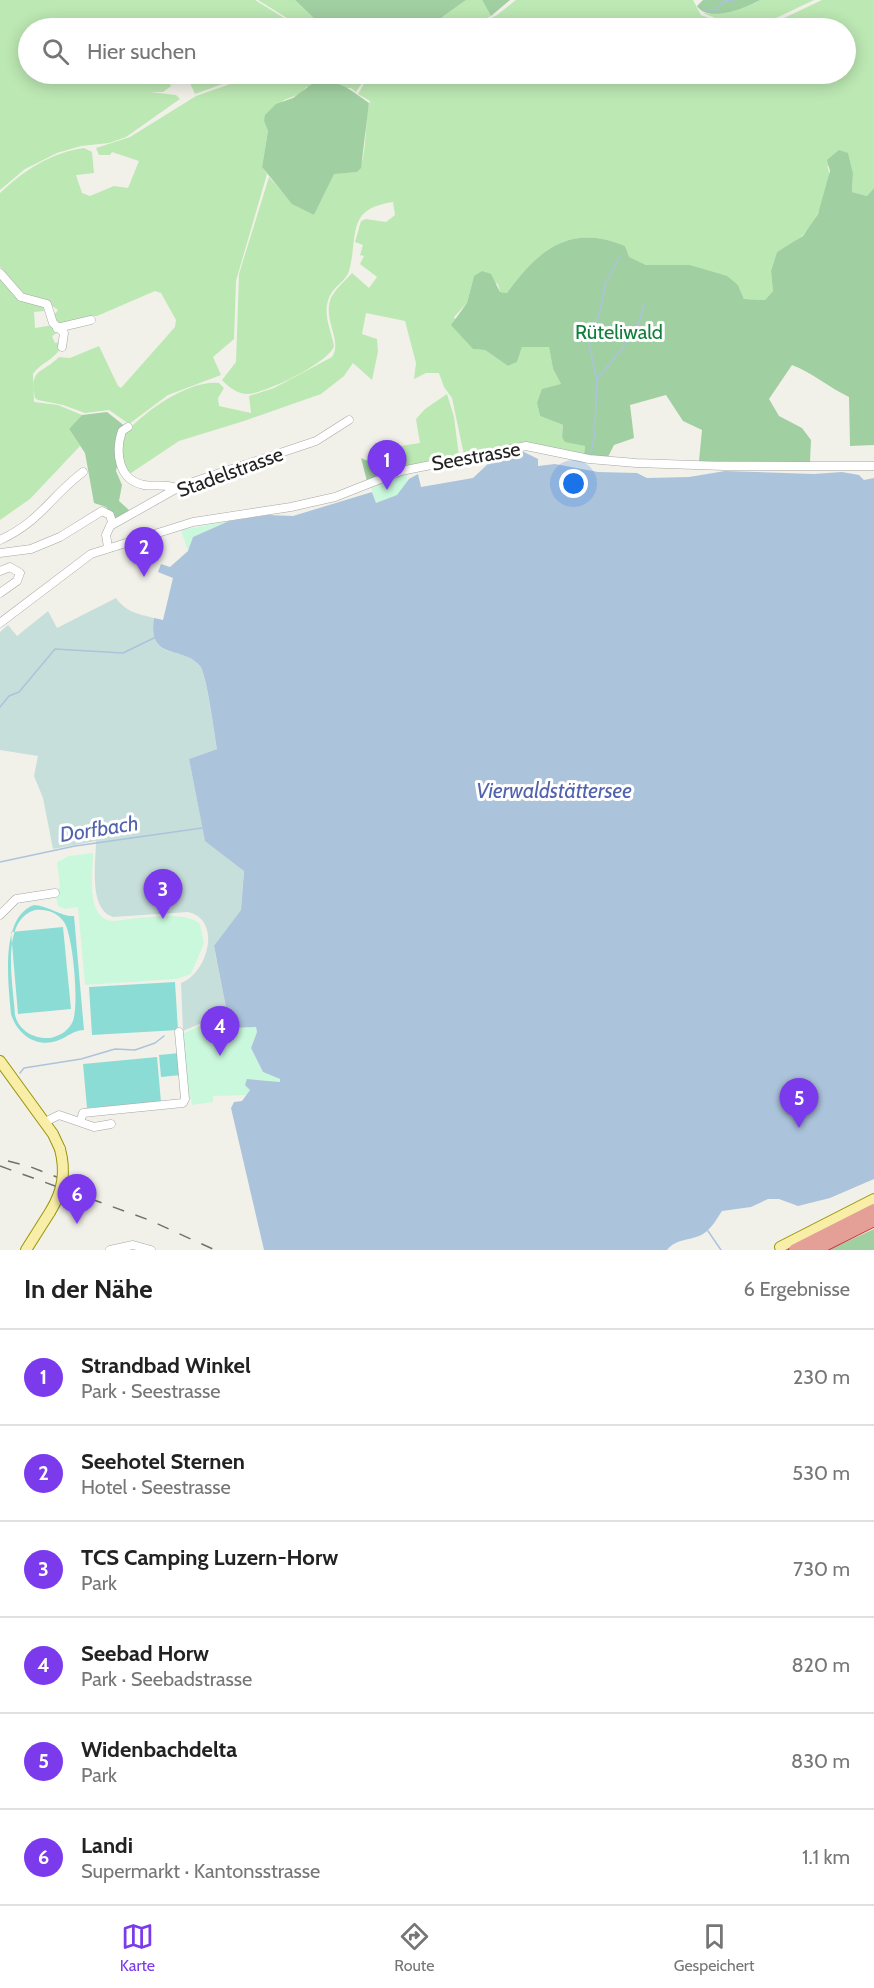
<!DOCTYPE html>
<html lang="de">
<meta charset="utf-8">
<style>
:root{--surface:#fff;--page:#f2f2f2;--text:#222;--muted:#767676;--line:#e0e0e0;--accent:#7c3aed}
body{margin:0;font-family:Cabin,sans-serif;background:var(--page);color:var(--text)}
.you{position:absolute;left:574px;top:484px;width:21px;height:21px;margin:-15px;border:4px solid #fff;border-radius:50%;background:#1a73e8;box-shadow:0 0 0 9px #1a73e833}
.badge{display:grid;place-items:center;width:39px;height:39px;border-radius:50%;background:var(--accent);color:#fff;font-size:20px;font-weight:700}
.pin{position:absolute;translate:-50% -50px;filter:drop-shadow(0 2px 3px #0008)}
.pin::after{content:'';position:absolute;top:32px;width:21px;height:18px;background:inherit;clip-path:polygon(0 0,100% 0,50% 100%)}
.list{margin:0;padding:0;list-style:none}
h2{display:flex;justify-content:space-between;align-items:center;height:78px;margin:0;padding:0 24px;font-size:26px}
h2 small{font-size:20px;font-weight:400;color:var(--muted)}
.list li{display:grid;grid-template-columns:39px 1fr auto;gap:18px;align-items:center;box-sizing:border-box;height:96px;padding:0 24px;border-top:2px solid var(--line)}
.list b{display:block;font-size:22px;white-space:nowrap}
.list p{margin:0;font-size:20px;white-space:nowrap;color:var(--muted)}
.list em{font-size:20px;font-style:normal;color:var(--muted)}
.icon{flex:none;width:33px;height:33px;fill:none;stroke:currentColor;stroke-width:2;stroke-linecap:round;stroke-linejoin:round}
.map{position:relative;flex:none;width:874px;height:1250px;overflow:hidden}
.search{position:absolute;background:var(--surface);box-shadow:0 3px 15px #0003;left:18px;right:18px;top:18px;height:66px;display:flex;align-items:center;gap:15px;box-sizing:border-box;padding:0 21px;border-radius:33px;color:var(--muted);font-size:22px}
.sheet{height:654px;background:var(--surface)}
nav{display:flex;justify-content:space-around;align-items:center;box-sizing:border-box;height:84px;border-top:2px solid var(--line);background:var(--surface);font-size:16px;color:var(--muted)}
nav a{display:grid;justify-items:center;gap:3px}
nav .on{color:var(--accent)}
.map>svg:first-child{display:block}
.grass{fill:#bce8b3}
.forest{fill:#a0cfa1}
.wetland{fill:#c7dfdb}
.park{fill:#caf8dc}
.pitch{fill:#8cdcd6;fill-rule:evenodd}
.water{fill:#acc3dc}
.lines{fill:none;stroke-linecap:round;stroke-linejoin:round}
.stream{stroke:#acc3dc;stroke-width:1.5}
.minor-casing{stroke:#a6a6a6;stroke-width:9}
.major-casing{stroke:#989508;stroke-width:12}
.highway-casing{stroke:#d43238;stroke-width:14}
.minor{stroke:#fff;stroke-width:8}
.major{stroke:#f8eea8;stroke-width:10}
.highway{stroke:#e49f96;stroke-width:12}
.rail{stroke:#707070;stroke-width:1.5;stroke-dasharray:12 12;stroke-linecap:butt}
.major-bridge-casing{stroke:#989508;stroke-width:12;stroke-linecap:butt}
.major-bridge{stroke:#f8eea8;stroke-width:10}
.labels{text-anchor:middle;stroke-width:6;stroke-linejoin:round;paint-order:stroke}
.park-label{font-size:20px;fill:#127e3c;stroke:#fff}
.street-label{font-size:20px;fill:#222;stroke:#fff}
.water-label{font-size:21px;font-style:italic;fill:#5263ae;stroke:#fff}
</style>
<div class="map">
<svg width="874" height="1250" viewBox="0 0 874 1250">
<rect width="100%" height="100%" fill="#f2f1e9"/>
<path class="grass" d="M0 0H255L300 28H28V74H170L166 75 171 86 163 92H150L176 95 180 99 126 137 109 143 81 146 57 153 25 169 0 190Z
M258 0H295L318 22 334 28H303Z
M466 0H482L491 16 467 28H418L434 23Z
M516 0H693L701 15 736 28H473L497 15Z
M760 0H814L755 28 734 26 703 13C720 14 745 10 760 0Z
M822 0H874V188L867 196 852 192 853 174 827 166C836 181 815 225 802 236 795 243 785 247 777 252L771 271 773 291 765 300 744 299 738 285 690 265H646L628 257 625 246C570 223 538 250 507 293L500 292 498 284 474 276 467 303 454 317 473 349 485 350 508 366 517 362 522 347H549L553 369 561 384 537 403 540 416 563 425 562 437 585 446 584 455 526 444 464 455 452 398 444 387 439 373H426L414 379 416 363 405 321 366 313 362 334 377 339 378 352 372 380 353 363 344 376 321 394 244 421 179 441 128 475 123 469 121 438C141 414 186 380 219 383L224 388 218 398 219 406 251 413 249 396 274 388 332 357C343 340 322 320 331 298 335 289 345 281 352 273L369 288 377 277 360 264 364 256 360 255 363 245 355 242 361 221 366 219 386 222 395 215 393 202C345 209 359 235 349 271 346 280 337 285 332 292 320 310 331 329 334 346 330 362 263 395 246 394 237 393 228 387 222 380L236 362 239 274 269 177 292 203 314 215 334 173 357 172C368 160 364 120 370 101L358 94 370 74H846V28H763Z
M186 74H250L195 94Z
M259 74H368L356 92 351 88 306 87 300 94 284 100 264 121 268 131 262 167 267 174 236 281 234 339 213 357 221 375 168 395 129 424 109 410 85 413 63 405 38 400 35 398C29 368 42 374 59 357L70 358 99 346 118 386 121 388 175 327 176 320 161 293 155 291 97 316H89L58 326 54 315 58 310 51 305 25 298 0 267V193C23 171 52 152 84 148L92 152 94 173 76 175 82 193 90 196 114 186 128 188 139 161 112 152 110 155H99L96 148 130 137 196 96Z
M0 275 14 293 43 305 44 311 34 312 35 328 53 325 57 333 52 336 55 343 63 341C58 360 43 360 33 374L34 402 58 405 82 415 69 429 80 446 30 499 0 520Z
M447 394 454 417 459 456 400 469 396 463 385 460 387 448 420 443 416 419 425 409Z"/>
<path class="forest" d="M295 0H466L434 23 418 28H334L318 22Z
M482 0H510L491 16Z
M703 0H760C747 8 707 23 697 6Z
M316 81C342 81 349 89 369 103L361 168 357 172 334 174 314 215 292 204 262 167 268 131 264 121 265 115 276 104 293 98Z
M839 150 848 153 853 174 852 192 867 196 874 188V445L850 446 849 397C828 387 813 373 792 365L769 399 779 416 802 428 811 440 810 462 699 461 702 430 683 421 666 395 630 405 634 438 614 445 608 457 584 455 585 446 565 442 562 437 563 425 540 416 537 403 542 389 561 384 553 369 549 347H522L517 362 508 366 485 350 473 349 451 325 467 303 474 276 482 271 491 274 500 292 507 293C538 250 570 223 625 246L629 257 646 265H690L727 276 738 285 744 299 765 300 773 291 771 271 777 252 803 236 818 214 830 171 827 160Z
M107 412 126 427 116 471 122 485 119 501 129 510 125 516 117 520 106 507 94 503 85 453 69 429 82 415Z
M361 458C371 464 385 460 396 463L400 469 367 481Z
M874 1229V1250H828Z"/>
<path class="wetland" d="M116 598C126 612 138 614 154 618 147 663 185 645 200 666 207 676 214 734 217 749L189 759 205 840 244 870 241 910 214 947 227 1012 183 1031 181 983C207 974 223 920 188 912L113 917C88 909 96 862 96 841L53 849 43 798 34 776 38 756 0 750V632L8 625 17 636 48 611 57 628Z"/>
<path class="park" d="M406 473 408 484 397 495 376 503 371 487Z
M229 521 193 537 188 551 181 530Z
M93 853C93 873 85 919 113 921 133 919 186 909 200 924L204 943 191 974 176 979 85 985 78 907 65 909 58 906 55 891 60 887 57 862 69 856Z
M227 1014 230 1028 256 1027 257 1032 251 1048 263 1072 280 1079V1082L247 1079 250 1090 246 1095 213 1096V1102L192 1105 191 1099H188L182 1034Z"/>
<path class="pitch" d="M34 905C50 906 61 917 74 916L84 1030C72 1031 69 1036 59 1040 38 1049 17 1035 11 1014 8 981 0 917 34 905ZM35 910C46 909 57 912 64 922 73 934 80 1009 72 1023 67 1032 59 1036 50 1038 34 1039 19 1031 15 1015 13 983 0 920 35 910Z
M63 927 71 1009 18 1014 11 932Z
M175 982 178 1030 92 1035 89 987Z
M180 1053 181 1075 161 1077 159 1055Z
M157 1057 161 1102 87 1108 83 1064Z"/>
<path class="water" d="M513 451H522L538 459V466L555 464 598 472 637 473 647 478 689 477 725 471 814 474 842 472 859 475 864 480 874 478V1179L830 1198 798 1206 779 1199H768L751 1207 722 1211C716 1220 712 1228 703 1234 691 1241 676 1238 667 1250H264L231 1108 234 1102 242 1101 250 1090 245 1085 247 1079 280 1082V1079L263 1072 251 1048 257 1032 256 1027 230 1028 214 946 241 910 244 871 205 841 189 759 217 749C214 733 207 675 200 666 184 645 147 662 154 618L163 620 173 578 158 572 161 564 170 567 188 551 193 537 229 521 268 515 293 516 372 492 376 503 397 495 409 479 418 474 421 487 473 478 490 462Z"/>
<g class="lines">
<path class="stream" d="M706 10H716L724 1 734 0
M598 378 637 330 644 304
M591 452 595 434 593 429 595 424 597 380 588 339 600 312 605 284 620 256
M0 707 9 696 19 692 55 649 123 653 156 637
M0 862 75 846 202 828
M20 1073 24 1068 81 1059 115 1049 135 1050 155 1043 164 1036
M708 1231 721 1250"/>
<g class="minor-casing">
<path id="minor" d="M0 273 21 297 47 304 53 323 64 333 62 347
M57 328 91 320
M128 427 122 431C115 452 118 480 144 485 155 487 167 483 177 489
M110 526 181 486 316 441 349 420
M0 540C41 521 50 497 83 472
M0 553 31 549 60 537 102 511 110 515 112 522 106 535 108 547
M0 571 10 567 20 573 17 581 0 593
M0 623 91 554 193 522 291 507 335 497 401 471 526 446 589 459 636 463 724 466H874
M0 915 16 899 55 893
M45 1122 59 1115 94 1127 111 1124
M80 1122 83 1113 183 1103 185 1099 179 1032
M110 1250 133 1245 151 1250"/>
</g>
<g class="major-casing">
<path id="major" d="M0 1061 53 1134 60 1149
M780 1247 874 1199
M26 1250 50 1212"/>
</g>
<g class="highway-casing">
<path id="highway" d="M795 1250 874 1210
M814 1250 874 1220"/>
</g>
<use href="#minor" class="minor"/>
<use href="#major" class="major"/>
<use href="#highway" class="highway"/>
<path class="rail" d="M8 1161 31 1167 95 1192
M0 1166 149 1220 215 1250"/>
<g class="major-bridge-casing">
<path id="major-bridge" d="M50 1212C63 1191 66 1172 60 1149"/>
</g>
<use href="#major-bridge" class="major-bridge"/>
</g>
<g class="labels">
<g class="park-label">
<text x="619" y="339">Rüteliwald</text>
</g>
<g class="street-label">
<text transform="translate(476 456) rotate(-10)" y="7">Seestrasse</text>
<text transform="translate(230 472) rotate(-20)" y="7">Stadelstrasse</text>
</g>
<g class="water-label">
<text x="554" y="798">Vierwaldstättersee</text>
<text transform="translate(99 829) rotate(-9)" y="7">Dorfbach</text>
</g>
</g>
</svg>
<div class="you"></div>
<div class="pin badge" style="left:387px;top:490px">1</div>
<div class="pin badge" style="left:144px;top:577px">2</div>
<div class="pin badge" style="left:163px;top:919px">3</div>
<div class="pin badge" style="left:220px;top:1056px">4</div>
<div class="pin badge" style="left:799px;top:1128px">5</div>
<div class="pin badge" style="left:77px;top:1224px">6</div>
<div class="search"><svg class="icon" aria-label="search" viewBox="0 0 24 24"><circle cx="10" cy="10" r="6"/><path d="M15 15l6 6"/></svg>Hier suchen</div>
</div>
<section class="sheet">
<h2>In der Nähe<small>6 Ergebnisse</small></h2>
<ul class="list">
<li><span class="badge">1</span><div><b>Strandbad Winkel</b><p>Park · Seestrasse</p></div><em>230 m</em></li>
<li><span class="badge">2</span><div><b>Seehotel Sternen</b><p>Hotel · Seestrasse</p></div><em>530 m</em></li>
<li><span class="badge">3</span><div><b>TCS Camping Luzern-Horw</b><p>Park</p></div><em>730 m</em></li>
<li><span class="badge">4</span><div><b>Seebad Horw</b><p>Park · Seebadstrasse</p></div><em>820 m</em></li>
<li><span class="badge">5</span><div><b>Widenbachdelta</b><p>Park</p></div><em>830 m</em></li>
<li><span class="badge">6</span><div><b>Landi</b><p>Supermarkt · Kantonsstrasse</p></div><em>1.1 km</em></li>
</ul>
</section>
<nav>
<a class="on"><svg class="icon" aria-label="map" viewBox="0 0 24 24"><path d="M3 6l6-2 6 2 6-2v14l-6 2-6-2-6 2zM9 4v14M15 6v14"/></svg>Karte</a>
<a><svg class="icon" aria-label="directions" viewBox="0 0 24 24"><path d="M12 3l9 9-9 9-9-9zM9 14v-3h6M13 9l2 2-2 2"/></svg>Route</a>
<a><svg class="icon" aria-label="saved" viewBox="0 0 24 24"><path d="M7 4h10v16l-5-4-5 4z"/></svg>Gespeichert</a>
</nav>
